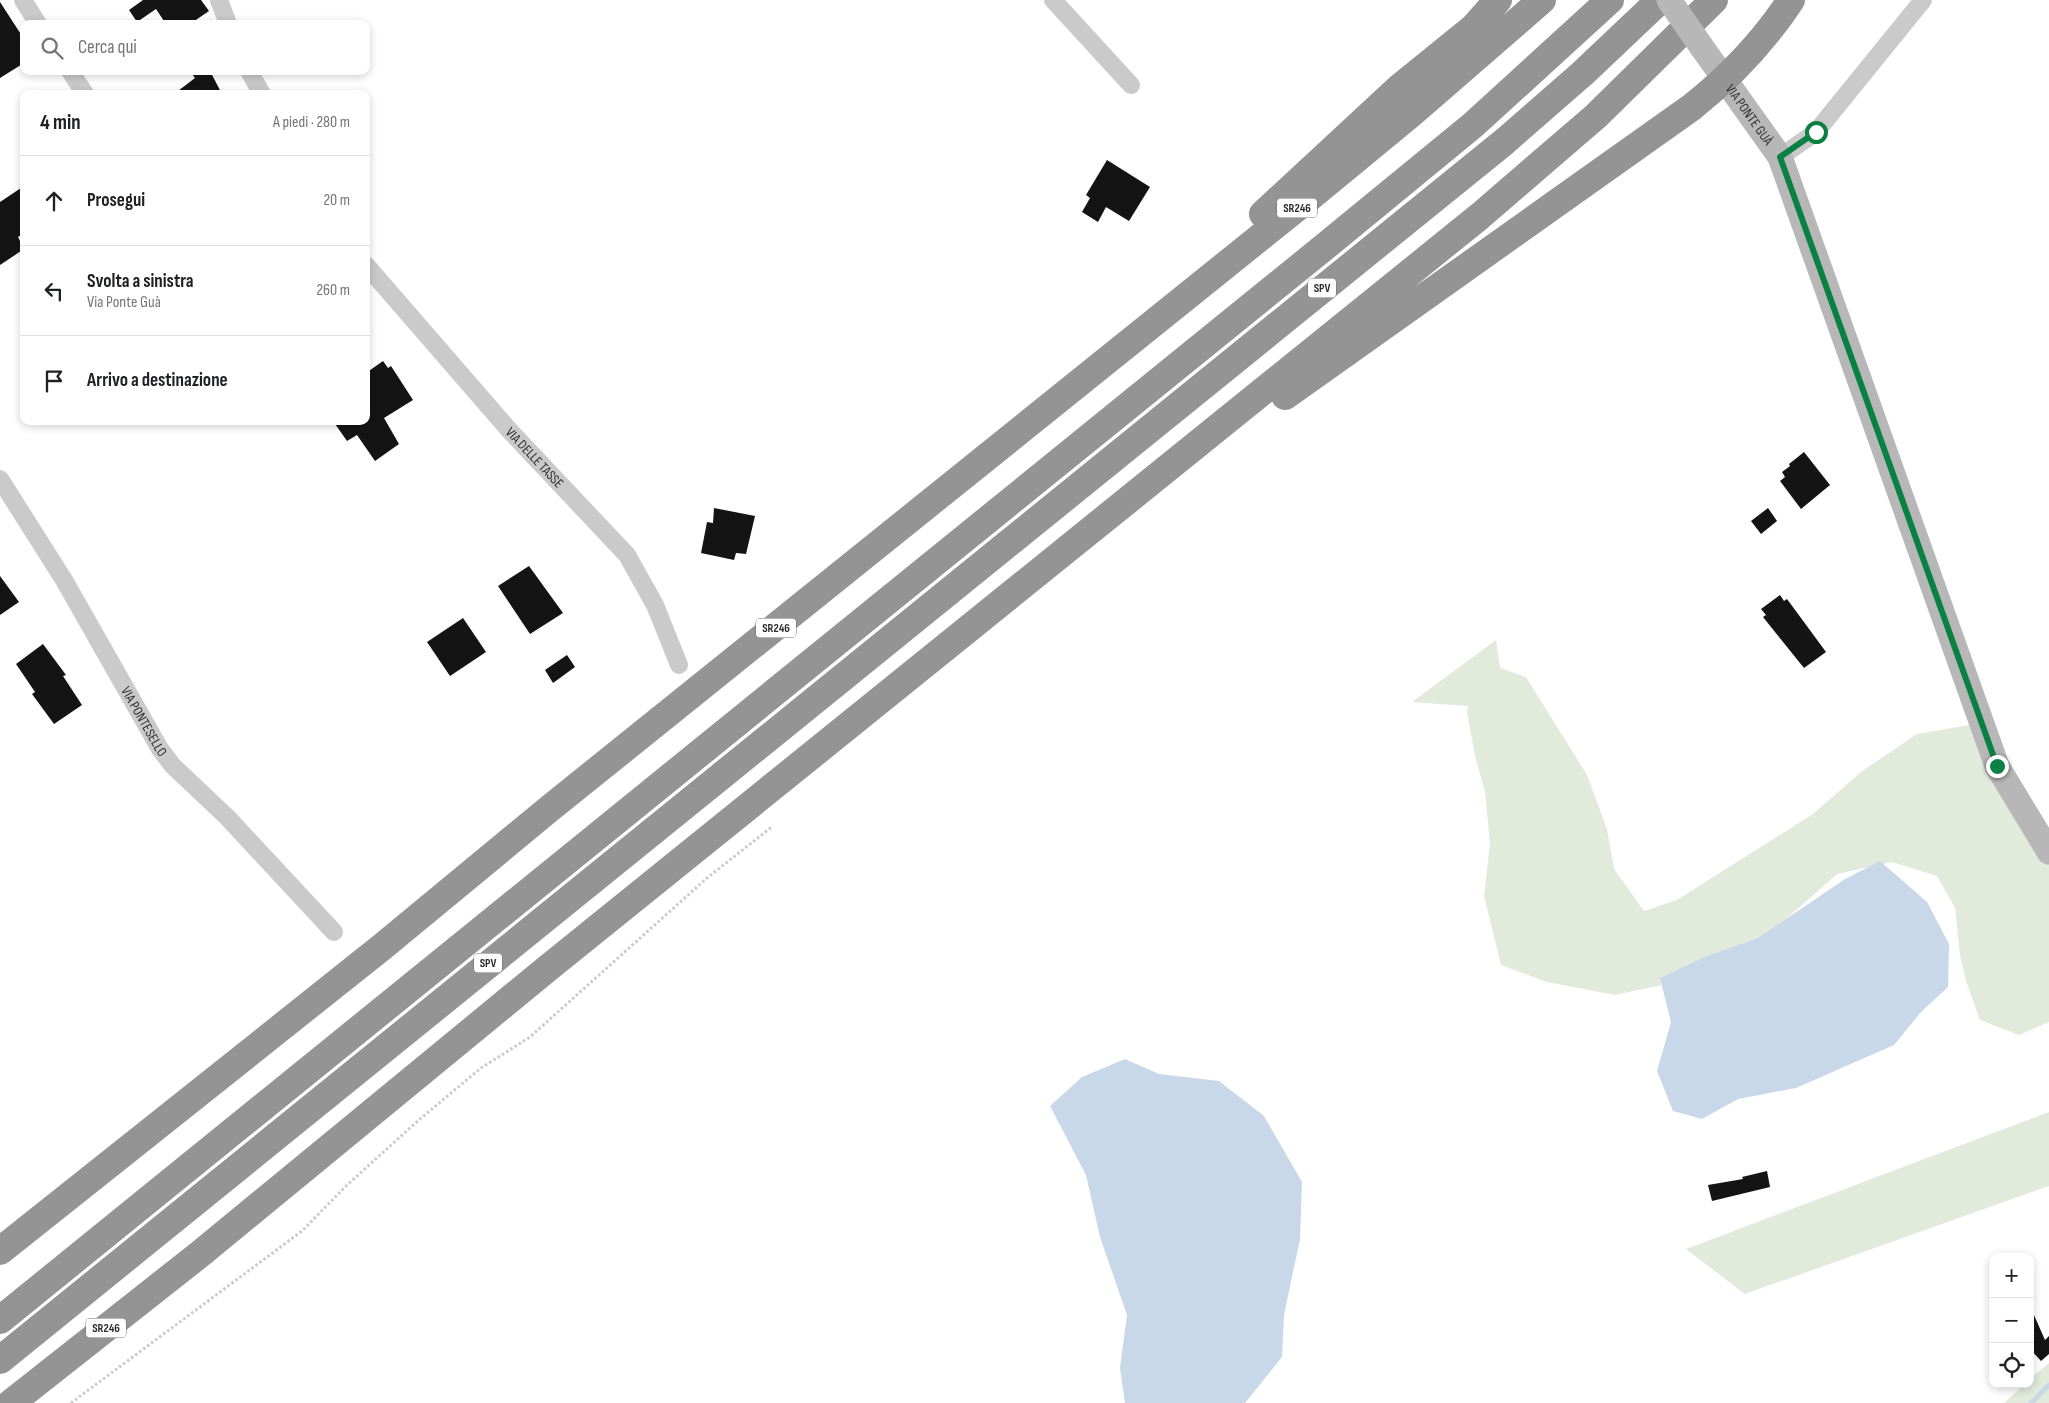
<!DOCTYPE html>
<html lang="it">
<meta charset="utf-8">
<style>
:root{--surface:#fff;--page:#f6f6f6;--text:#202124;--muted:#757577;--line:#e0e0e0}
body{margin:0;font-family:"Sofia Sans Condensed",sans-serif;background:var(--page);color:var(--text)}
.controls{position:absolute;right:15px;bottom:15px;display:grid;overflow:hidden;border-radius:10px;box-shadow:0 2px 8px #0003}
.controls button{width:45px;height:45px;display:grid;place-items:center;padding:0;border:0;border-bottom:1px solid var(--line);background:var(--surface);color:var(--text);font:25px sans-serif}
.stop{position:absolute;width:15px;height:15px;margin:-11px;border:4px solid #0b8043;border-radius:50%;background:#fff}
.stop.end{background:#0b8043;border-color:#fff;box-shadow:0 1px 5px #0008}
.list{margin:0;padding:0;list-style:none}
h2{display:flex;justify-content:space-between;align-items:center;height:65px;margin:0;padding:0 20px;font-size:21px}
h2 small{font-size:16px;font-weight:400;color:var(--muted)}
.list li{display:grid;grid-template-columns:32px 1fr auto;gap:15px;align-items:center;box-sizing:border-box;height:90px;padding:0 20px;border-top:1px solid var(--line)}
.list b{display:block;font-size:19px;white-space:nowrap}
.list p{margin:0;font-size:16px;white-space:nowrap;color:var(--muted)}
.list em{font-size:16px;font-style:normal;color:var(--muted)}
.icon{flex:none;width:28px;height:28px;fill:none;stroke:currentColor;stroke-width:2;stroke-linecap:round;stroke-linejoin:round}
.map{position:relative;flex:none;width:2049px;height:1403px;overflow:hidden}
.search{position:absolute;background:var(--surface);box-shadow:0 2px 8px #0003;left:20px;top:20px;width:350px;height:55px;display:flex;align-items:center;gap:12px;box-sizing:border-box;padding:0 18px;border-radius:10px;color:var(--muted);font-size:19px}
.panel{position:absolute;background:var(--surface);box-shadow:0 2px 8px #0003;left:20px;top:90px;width:350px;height:335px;border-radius:10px}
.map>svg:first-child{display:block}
.green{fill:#e1eadb}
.water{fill:#c9d8e8}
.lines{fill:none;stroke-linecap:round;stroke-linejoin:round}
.stream{stroke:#c9d8e8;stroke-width:5}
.building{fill:#141414}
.path{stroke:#cacaca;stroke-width:3;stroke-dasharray:2.5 2.5;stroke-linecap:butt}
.street{stroke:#cacaca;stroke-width:18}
.secondary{stroke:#b7b7b7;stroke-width:25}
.highway{stroke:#949494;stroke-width:28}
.secondary-bridge{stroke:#b7b7b7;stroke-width:25}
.route{stroke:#0b8043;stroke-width:6}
.labels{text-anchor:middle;stroke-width:5;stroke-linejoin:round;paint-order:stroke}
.shield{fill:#fff;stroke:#6c6c6c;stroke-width:1}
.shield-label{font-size:12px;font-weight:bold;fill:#2d2d2d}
.street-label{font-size:14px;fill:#2d2d2d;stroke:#fff}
</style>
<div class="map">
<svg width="2049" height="1403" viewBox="0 0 2049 1403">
<rect width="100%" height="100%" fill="#fff"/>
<path class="green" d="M1496 640 1500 668 1526 677 1587 775 1607 829 1614 869 1644 911 1677 900 1813 814 1861 772 1917 734 1969 725 2049 862V1022L2019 1035 1980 1020 1966 981 1960 955 1955 908 1937 876 1892 862 1837 874 1748 953 1680 981 1615 995 1547 982 1501 965 1484 896 1490 843 1485 792 1475 756 1467 712 1468 706 1412 702Z
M2049 1112V1186L1745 1294 1686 1249Z
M2049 1363V1403H2004L2025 1384H2030V1379Z"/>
<path class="water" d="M1880 861 1927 902 1949 944 1948 987 1921 1012 1894 1045 1796 1088 1738 1099 1702 1119 1673 1111 1657 1071 1671 1022 1660 978 1707 956 1758 938 1845 879Z
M1125 1059 1159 1074 1219 1081 1264 1116 1302 1182 1300 1239 1284 1315 1282 1357 1245 1403H1125L1120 1368 1127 1315 1100 1237 1086 1175 1050 1106 1082 1077Z"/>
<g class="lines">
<path class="stream" d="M2031 1403 2049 1385"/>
</g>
<path class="building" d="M143 0H201L209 11 190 24H166L156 9 137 22 129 10Z
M0 2 24 39V63L0 78Z
M190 71H210L222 94H174L195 78Z
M1107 160 1150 187 1129 221 1106 207 1098 222 1082 212 1090 198 1086 195Z
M24 186V233L18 237 24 249 0 265V202Z
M383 361 388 368 391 366 413 400 384 418 399 444 375 461 357 435 347 441 333 421H366V373Z
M1804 452 1830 485 1801 509 1780 481 1785 477 1782 472 1790 466 1789 464Z
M714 508 755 516 746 554 736 553 734 560 701 553 707 522 713 523Z
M1768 508 1777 521 1761 534 1751 521Z
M529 566 563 613 530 634 498 586Z
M0 576 19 602 0 615Z
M1780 595 1784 601 1787 599 1826 652 1804 668 1763 617 1766 615 1761 609Z
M463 618 486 652 450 676 427 642Z
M43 644 66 675 63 676 82 705 54 724 32 694 35 692 16 664Z
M567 655 575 667 553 683 545 670Z
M1767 1171 1770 1187 1712 1201 1708 1185 1743 1179 1742 1177Z
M2030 1306 2045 1340 2049 1336V1354L2041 1361 2030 1349Z"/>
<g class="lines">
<path class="path" d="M71 1403 302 1231 347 1185 420 1119 481 1068 530 1037 707 878 773 826"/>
<g class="street">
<path d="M23 0 38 24"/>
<path d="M219 0 228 24"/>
<path d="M1053 0 1131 85"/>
<path d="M70 71 85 94"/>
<path d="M249 71 262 94"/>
<path d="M1780 157 1816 132 1923 0"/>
<path id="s1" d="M366 265 510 431 627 555 655 605 679 665"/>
<path id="s2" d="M0 479 64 580 160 749 173 766 227 817 334 932"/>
</g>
<path class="secondary" id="s3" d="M1701 46 1780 157 1997 766 2049 852"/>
<path class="highway" d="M1263 214 1400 87 1474 27 1498 0
M1285 396 1692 107C1731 76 1764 41 1791 0
M0 1251 382 947 549 809 1299 206 1412 113 1542 0
M0 1320 1328 244 1473 125 1610 0
M0 1360 1504 142 1583 73 1660 0
M11 1403 200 1254 548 968 1480 216 1596 116 1714 0"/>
<path class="secondary-bridge" d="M1669 0 1701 46"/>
</g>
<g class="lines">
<path class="route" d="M1816 132 1780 157 1997 766"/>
</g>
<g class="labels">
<g class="shield">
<rect x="1277" y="198.5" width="40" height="19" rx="4"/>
<rect x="1308" y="278.5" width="28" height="19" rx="4"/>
<rect x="756" y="618.5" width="40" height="19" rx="4"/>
<rect x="474" y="953.5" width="28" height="19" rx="4"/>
<rect x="86" y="1318.5" width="40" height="19" rx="4"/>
</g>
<g class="shield-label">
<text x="1297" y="212">SR246</text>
<text x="1322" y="292">SPV</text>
<text x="776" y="632">SR246</text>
<text x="488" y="967">SPV</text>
<text x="106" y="1332">SR246</text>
</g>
<g class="street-label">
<text dy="5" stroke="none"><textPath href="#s3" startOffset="84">VIA PONTE GUÀ</textPath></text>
<text dy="5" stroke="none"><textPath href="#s1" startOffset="256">VIA DELLE TASSE</textPath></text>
<text dy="5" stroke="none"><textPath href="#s2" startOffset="282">VIA PONTESELLO</textPath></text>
</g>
</g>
</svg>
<div class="controls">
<button>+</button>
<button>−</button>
<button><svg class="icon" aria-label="locate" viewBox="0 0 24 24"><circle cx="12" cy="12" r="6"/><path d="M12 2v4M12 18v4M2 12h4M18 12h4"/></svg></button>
</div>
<div class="stop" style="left:1816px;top:132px"></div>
<div class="stop end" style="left:1997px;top:766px"></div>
<div class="search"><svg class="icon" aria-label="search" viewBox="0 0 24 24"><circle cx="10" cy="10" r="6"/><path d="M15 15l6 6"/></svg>Cerca qui</div>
<section class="panel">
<h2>4 min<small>A piedi · 280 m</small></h2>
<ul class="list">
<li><svg class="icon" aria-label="ahead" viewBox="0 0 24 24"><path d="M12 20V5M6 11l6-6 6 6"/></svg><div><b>Prosegui</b></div><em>20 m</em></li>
<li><svg class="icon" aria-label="left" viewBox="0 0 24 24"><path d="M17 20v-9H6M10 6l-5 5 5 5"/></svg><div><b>Svolta a sinistra</b><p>Via Ponte Guà</p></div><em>260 m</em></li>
<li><svg class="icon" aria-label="arrive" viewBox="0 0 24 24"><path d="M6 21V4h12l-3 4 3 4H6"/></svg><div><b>Arrivo a destinazione</b></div></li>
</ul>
</section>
</div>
